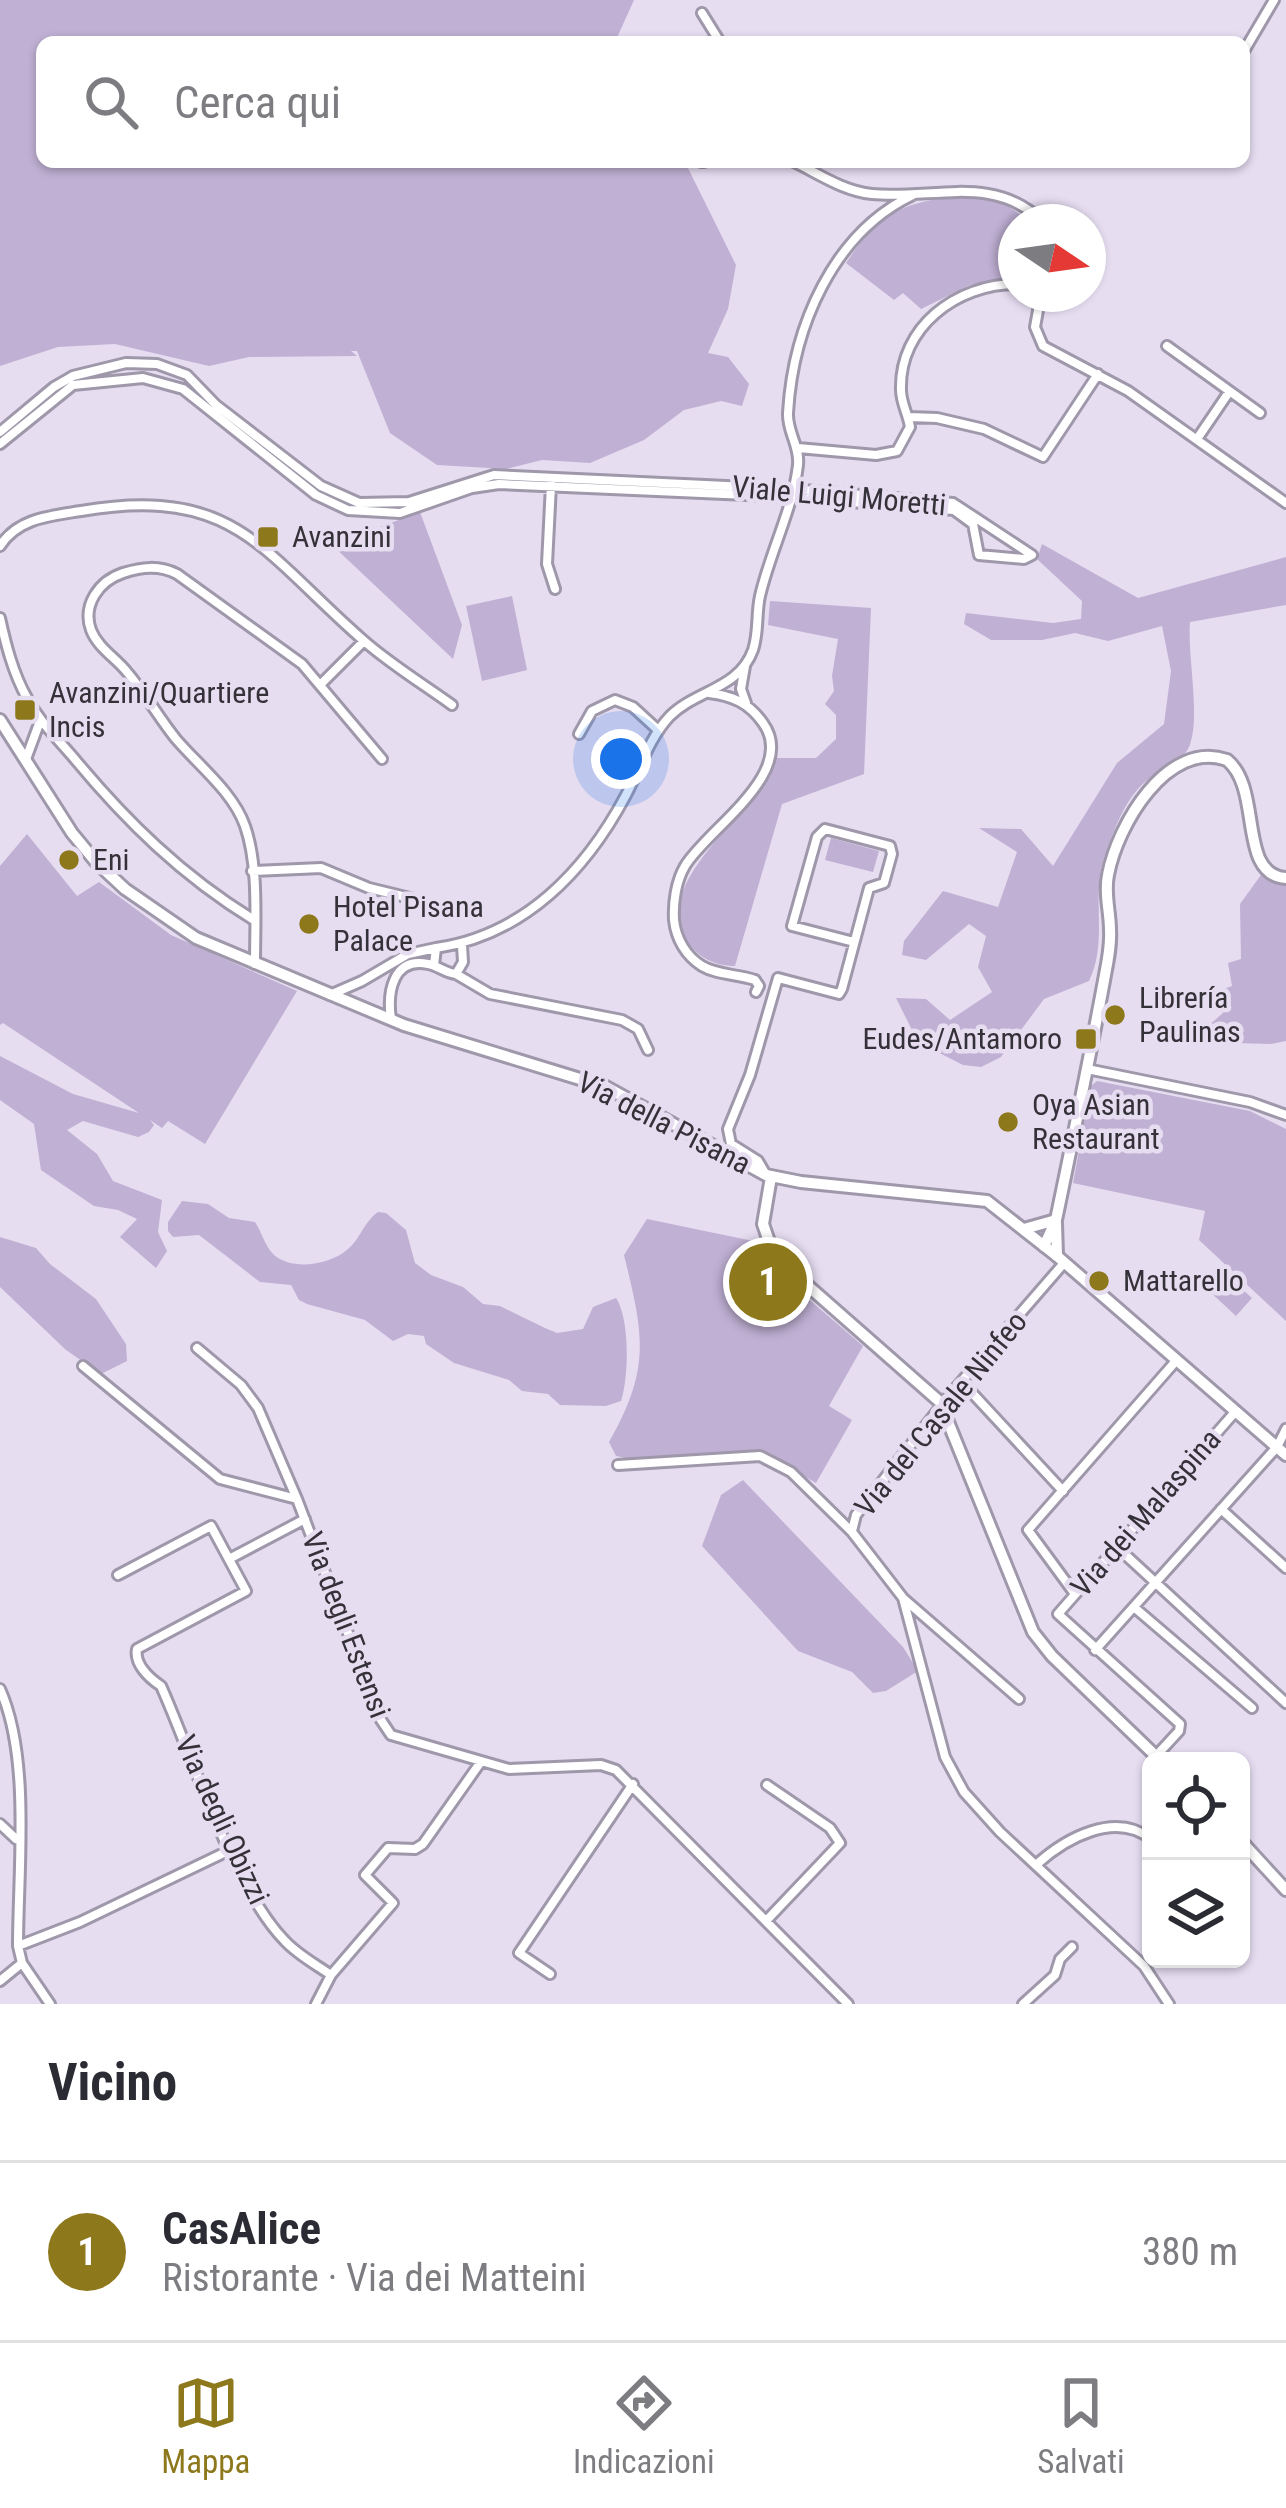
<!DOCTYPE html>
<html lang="it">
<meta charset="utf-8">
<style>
:root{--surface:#fff;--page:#f2f2f3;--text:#2b2b33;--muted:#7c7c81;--line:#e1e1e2;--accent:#8d781c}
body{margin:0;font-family:"Roboto Condensed",sans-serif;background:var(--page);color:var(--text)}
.controls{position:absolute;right:36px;bottom:36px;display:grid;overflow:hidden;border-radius:18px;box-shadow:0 3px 9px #0004}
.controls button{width:108px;height:108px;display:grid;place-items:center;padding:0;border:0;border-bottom:3px solid var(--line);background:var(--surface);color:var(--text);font:60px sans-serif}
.compass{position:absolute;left:998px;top:204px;width:108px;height:108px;border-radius:50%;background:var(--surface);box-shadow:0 3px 9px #0004;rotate:103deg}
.you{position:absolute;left:621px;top:759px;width:42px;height:42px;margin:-30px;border:9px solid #fff;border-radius:50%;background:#1a73e8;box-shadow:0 0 0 18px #1a73e833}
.badge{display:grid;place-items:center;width:78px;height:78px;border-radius:50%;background:var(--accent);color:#fff;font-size:39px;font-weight:700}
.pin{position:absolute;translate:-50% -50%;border:6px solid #fff;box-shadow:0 3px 12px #0006}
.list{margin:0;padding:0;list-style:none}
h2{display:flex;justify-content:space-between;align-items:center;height:156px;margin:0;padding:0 48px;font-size:51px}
h2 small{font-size:39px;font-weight:400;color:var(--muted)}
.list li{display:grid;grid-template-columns:78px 1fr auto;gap:36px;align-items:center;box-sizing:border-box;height:180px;padding:0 48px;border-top:3px solid var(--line)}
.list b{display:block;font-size:45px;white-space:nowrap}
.list p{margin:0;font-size:39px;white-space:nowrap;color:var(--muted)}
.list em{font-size:39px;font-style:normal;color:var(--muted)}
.icon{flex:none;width:66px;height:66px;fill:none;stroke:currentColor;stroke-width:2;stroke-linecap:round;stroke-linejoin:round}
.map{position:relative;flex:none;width:1286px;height:2004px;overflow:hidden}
.search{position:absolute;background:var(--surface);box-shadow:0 3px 9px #0004;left:36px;right:36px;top:36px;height:132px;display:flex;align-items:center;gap:30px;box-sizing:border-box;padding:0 42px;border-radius:18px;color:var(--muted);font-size:45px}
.sheet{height:336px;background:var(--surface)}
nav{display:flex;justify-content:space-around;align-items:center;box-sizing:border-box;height:168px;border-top:3px solid var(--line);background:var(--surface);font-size:33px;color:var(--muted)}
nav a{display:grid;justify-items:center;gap:6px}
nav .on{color:var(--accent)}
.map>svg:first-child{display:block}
.green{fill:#c0b0d4}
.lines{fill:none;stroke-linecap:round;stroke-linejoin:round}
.minor-casing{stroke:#9f97aa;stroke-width:14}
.tertiary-casing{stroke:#9f97aa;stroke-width:16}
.secondary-casing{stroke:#9f97aa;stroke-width:16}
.minor{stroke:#fff;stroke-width:8}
.tertiary{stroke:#fff;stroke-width:10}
.secondary{stroke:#fff;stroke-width:10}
.poi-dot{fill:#8d781c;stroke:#e6ddf1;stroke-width:4.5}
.labels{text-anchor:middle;stroke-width:9;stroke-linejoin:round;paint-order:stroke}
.street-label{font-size:30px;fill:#353139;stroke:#e6ddf1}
.poi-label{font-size:30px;fill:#353139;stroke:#e6ddf1;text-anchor:start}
</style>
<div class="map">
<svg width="1286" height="2004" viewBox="0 0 1286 2004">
<rect width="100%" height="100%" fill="#e6ddf1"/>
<path class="green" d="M0 0H634L615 42H42V162H685L736 265 728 309 708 353 728 357 749 384 742 406 721 401 684 410 644 440 590 463 542 460 506 469 437 465 390 433 357 351H351L357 356 249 357 209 366 115 344 58 347 0 366Z
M976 196 1002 202 1031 222H1016V279L970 285 921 309 903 293 894 300 846 263C883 207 911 199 976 196Z
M420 512 462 625 453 659 332 545Z
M1042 544 1138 598 1286 557V605L1190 622C1187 657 1202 721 1188 749 1181 762 1157 772 1145 782 1125 799 1114 830 1105 855 1090 897 1109 939 1089 981L1044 999 1001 1057 981 1067 963 1065 918 1042 896 998 926 999 950 1020 992 992 978 967 986 936 969 924 926 960 902 955 904 941 943 891 998 907 1017 852 979 828 1021 829 1053 866 1117 763 1164 724 1171 671 1162 626 1108 641 1075 633 1042 640H991L964 624 966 613 1053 623 1081 619 1082 601 1037 559Z
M512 596 527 670 482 681 466 606Z
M770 601 871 608 864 774 782 804 735 966C716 966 698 958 687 941 648 879 759 814 776 758H816L836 739V715L825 704 834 691 832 676 838 639 768 625Z
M27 834 77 896 99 882 171 935 297 991 205 1144 168 1121 162 1128 150 1120 154 1125 149 1132 138 1137 83 1121 67 1130 97 1154 113 1181 162 1200 158 1232 167 1251 156 1268 120 1237 137 1219 118 1210 94 1206 41 1170 34 1124 0 1100V1056L73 1094 139 1113 3 1023 0 1025V866Z
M831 838 879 851 873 872 825 860Z
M1261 875 1286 882V1041L1271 1044 1196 1042 1199 1034 1223 1013 1210 994 1232 986 1228 963 1241 959 1240 904Z
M1097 1081 1250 1111 1286 1129V1321L1199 1240 1205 1211 1073 1183 1091 1086Z
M182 1201 208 1204 229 1218 255 1222C262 1232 264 1245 274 1255 293 1271 330 1265 348 1249 361 1238 363 1223 378 1212L386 1213 406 1230 415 1263 431 1275 463 1287 483 1304 500 1306 545 1328 557 1333 583 1329 593 1307 616 1298C630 1319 629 1377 621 1401L606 1406 560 1405 548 1394 522 1391 509 1380 454 1363 426 1344 424 1336 408 1334 393 1341 365 1320 307 1304 299 1300 291 1285 260 1282 199 1235 173 1237 168 1231V1222Z
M647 1219 753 1241 790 1283 863 1346 829 1406 852 1420 816 1483 760 1450 649 1463 616 1456 609 1442C652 1367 643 1333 624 1255Z
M0 1237 36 1248 50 1264 96 1299 126 1344 127 1361 101 1374 66 1350 0 1287Z
M1223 1272 1252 1298 1236 1316 1207 1289Z
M743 1480 903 1647 918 1671 886 1691 873 1693 852 1672 798 1651 702 1546 721 1495Z"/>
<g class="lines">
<g class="minor-casing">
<path id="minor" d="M702 13 720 42
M1244 51 1274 0
M701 162H704
M794 162C819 174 843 191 872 194 932 200 994 173 1043 222
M1041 294 1035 327 1043 346 1128 391 1286 503
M1167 346 1260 413
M909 417 937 418 984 429 1043 457 1098 374
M0 432 54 387 73 376 126 363 157 364 187 375 216 405 321 486 359 503 409 502 494 475 792 489 953 503 1032 555 1024 559 979 555 973 524 954 510 771 496 499 484 472 488 400 513 348 510 316 495 183 389 143 378 73 385 0 444
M1197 439 1229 392
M798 448 876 455 897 451 910 427C908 414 901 403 901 390 899 327 957 284 1016 284
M551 485 547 564 555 589
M0 546C18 518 50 516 81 511 235 485 261 551 363 640 390 664 423 684 452 705
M0 618C6 645 13 673 27 698 39 721 56 737 73 757 126 821 182 876 254 920
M745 666 741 689 746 703
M321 684 364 641
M709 693C733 696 749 703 763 723 799 773 706 830 685 866 676 881 673 903 674 920 676 939 686 956 702 966 717 975 737 974 755 980L759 986 756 992
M579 734 592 711 615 700 633 707 658 730
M26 759 40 721
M252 871 321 868 369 888 414 899
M255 964C255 921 259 866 245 826 233 792 199 766 176 739 159 718 145 693 127 672 116 658 98 648 91 630 82 605 99 581 123 573 142 567 159 565 177 574L302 664 382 759
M434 965 436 948C524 935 585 872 626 795 640 769 649 738 670 716 696 690 739 689 753 650 759 632 756 614 760 596 770 552 793 509 798 465 800 446 787 432 788 413 793 327 833 233 913 195
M456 974 490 994 622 1020 638 1029 648 1050
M330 995 362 981 408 954 436 948
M391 1019C387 992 393 957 428 964 439 966 445 973 456 974L463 962 462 945
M1087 1069 1250 1102 1286 1115
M765 1173 758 1161 731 1144 728 1129 750 1075 778 978 839 994 842 989 869 888 884 883 892 854 890 846 825 829 817 837 792 926 854 942
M197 1348 241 1385 258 1408 297 1499
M83 1366 220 1479 297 1499 381 1720 391 1735 509 1769 601 1765 616 1770 848 2004
M962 1382 1063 1491
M618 1465 760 1456 791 1472 852 1532 903 1598 945 1757 964 1792 1000 1832 1144 1966 1169 2004
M1221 1509 1286 1568
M852 1531 856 1515 948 1397 1064 1263
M1118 1548 1286 1703
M229 1559 305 1519
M118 1575 211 1526 246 1591 137 1649C134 1664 149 1678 161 1686 193 1757 233 1888 285 1941 298 1955 315 1964 331 1975
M1075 1594 1028 1530 1175 1362
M904 1599 1019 1699
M1135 1608 1252 1708
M1095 1650 1277 1447 1286 1429
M0 1689C31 1758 18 1869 18 1946L22 1963 50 2004
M1156 1756 1179 1731 1180 1724 1058 1614 1235 1412
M0 1824 16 1839
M1037 1864C1066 1838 1115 1811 1151 1839
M766 1921 840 1843 830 1828 767 1785
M18 1946 80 1922 230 1850
M550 1974 519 1953 633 1784
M0 1981 22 1963
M316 2004 331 1975 393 1903 365 1875 388 1848 415 1849 423 1844 480 1763
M1023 2004 1055 1975 1060 1959 1072 1947"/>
</g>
<g class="tertiary-casing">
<path id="tertiary" d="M1056 1223 1057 1256
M1024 1229 1056 1220
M1044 1246 1056 1220C1073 1138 1090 1057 1105 975 1108 960 1111 945 1110 930 1110 911 1104 893 1108 875 1117 826 1167 739 1227 760 1263 789 1237 875 1286 878"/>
</g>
<g class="secondary-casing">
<path id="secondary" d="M0 720 72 833 96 862 125 889 196 938 404 1025 606 1087 766 1175 801 1182 987 1201 1057 1256 1286 1455
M771 1177 763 1224 774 1256 940 1402 1033 1632 1052 1656 1161 1761
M1241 1841 1286 1890"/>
</g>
<use href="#minor" class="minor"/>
<use href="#tertiary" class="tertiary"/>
<use href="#secondary" class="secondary"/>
</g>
<g class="poi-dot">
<rect x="256" y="525" width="24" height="24" rx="6"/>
<rect x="13" y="698" width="24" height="24" rx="6"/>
<circle cx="69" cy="860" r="12"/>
<circle cx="309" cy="924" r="12"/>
<circle cx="1115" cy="1015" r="12"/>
<rect x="1074" y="1027" width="24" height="24" rx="6"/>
<circle cx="1008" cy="1122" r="12"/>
<circle cx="1099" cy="1281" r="12"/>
</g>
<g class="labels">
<g class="street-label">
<text transform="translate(839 496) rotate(5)" y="10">Viale Luigi Moretti</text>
<text transform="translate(664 1123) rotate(27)" y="10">Via della Pisana</text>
<text transform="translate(941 1414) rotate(-51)" y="10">Via del Casale Ninfeo</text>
<text transform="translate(1146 1513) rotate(-49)" y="10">Via dei Malaspina</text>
<text transform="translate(346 1625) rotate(69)" y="10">Via degli Estensi</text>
<text transform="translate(222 1820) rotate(65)" y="10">Via degli Obizzi</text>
</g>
<g class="poi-label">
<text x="292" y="547">Avanzini</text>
<text x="49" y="703">Avanzini/Quartiere<tspan x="49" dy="34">Incis</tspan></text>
<text x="93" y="870">Eni</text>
<text x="333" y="917">Hotel Pisana<tspan x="333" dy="34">Palace</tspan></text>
<text x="1139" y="1008">Librería<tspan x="1139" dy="34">Paulinas</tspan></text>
<text x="1062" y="1049" text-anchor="end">Eudes/Antamoro</text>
<text x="1032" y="1115">Oya Asian<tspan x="1032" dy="34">Restaurant</tspan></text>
<text x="1123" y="1291">Mattarello</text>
</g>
</g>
</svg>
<div class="controls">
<button><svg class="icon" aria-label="locate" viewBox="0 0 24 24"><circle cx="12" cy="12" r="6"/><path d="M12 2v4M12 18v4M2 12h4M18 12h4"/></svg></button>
<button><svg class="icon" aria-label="layers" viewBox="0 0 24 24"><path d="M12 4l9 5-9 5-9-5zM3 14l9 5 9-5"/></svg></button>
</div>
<svg class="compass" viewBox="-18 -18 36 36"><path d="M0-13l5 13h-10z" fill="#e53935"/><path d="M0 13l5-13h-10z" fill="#7c7c81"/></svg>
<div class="you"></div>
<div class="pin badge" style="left:768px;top:1282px">1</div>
<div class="search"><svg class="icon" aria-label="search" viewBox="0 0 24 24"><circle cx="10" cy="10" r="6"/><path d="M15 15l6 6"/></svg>Cerca qui</div>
</div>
<section class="sheet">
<h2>Vicino<small></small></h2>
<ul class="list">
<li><span class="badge">1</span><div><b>CasAlice</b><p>Ristorante · Via dei Matteini</p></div><em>380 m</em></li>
</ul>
</section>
<nav>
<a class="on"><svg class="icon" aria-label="map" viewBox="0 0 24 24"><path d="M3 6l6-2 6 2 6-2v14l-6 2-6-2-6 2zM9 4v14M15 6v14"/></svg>Mappa</a>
<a><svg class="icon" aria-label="directions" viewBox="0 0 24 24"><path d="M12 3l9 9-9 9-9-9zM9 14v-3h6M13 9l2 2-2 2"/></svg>Indicazioni</a>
<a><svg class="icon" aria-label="saved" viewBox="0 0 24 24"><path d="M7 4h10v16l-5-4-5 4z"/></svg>Salvati</a>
</nav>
